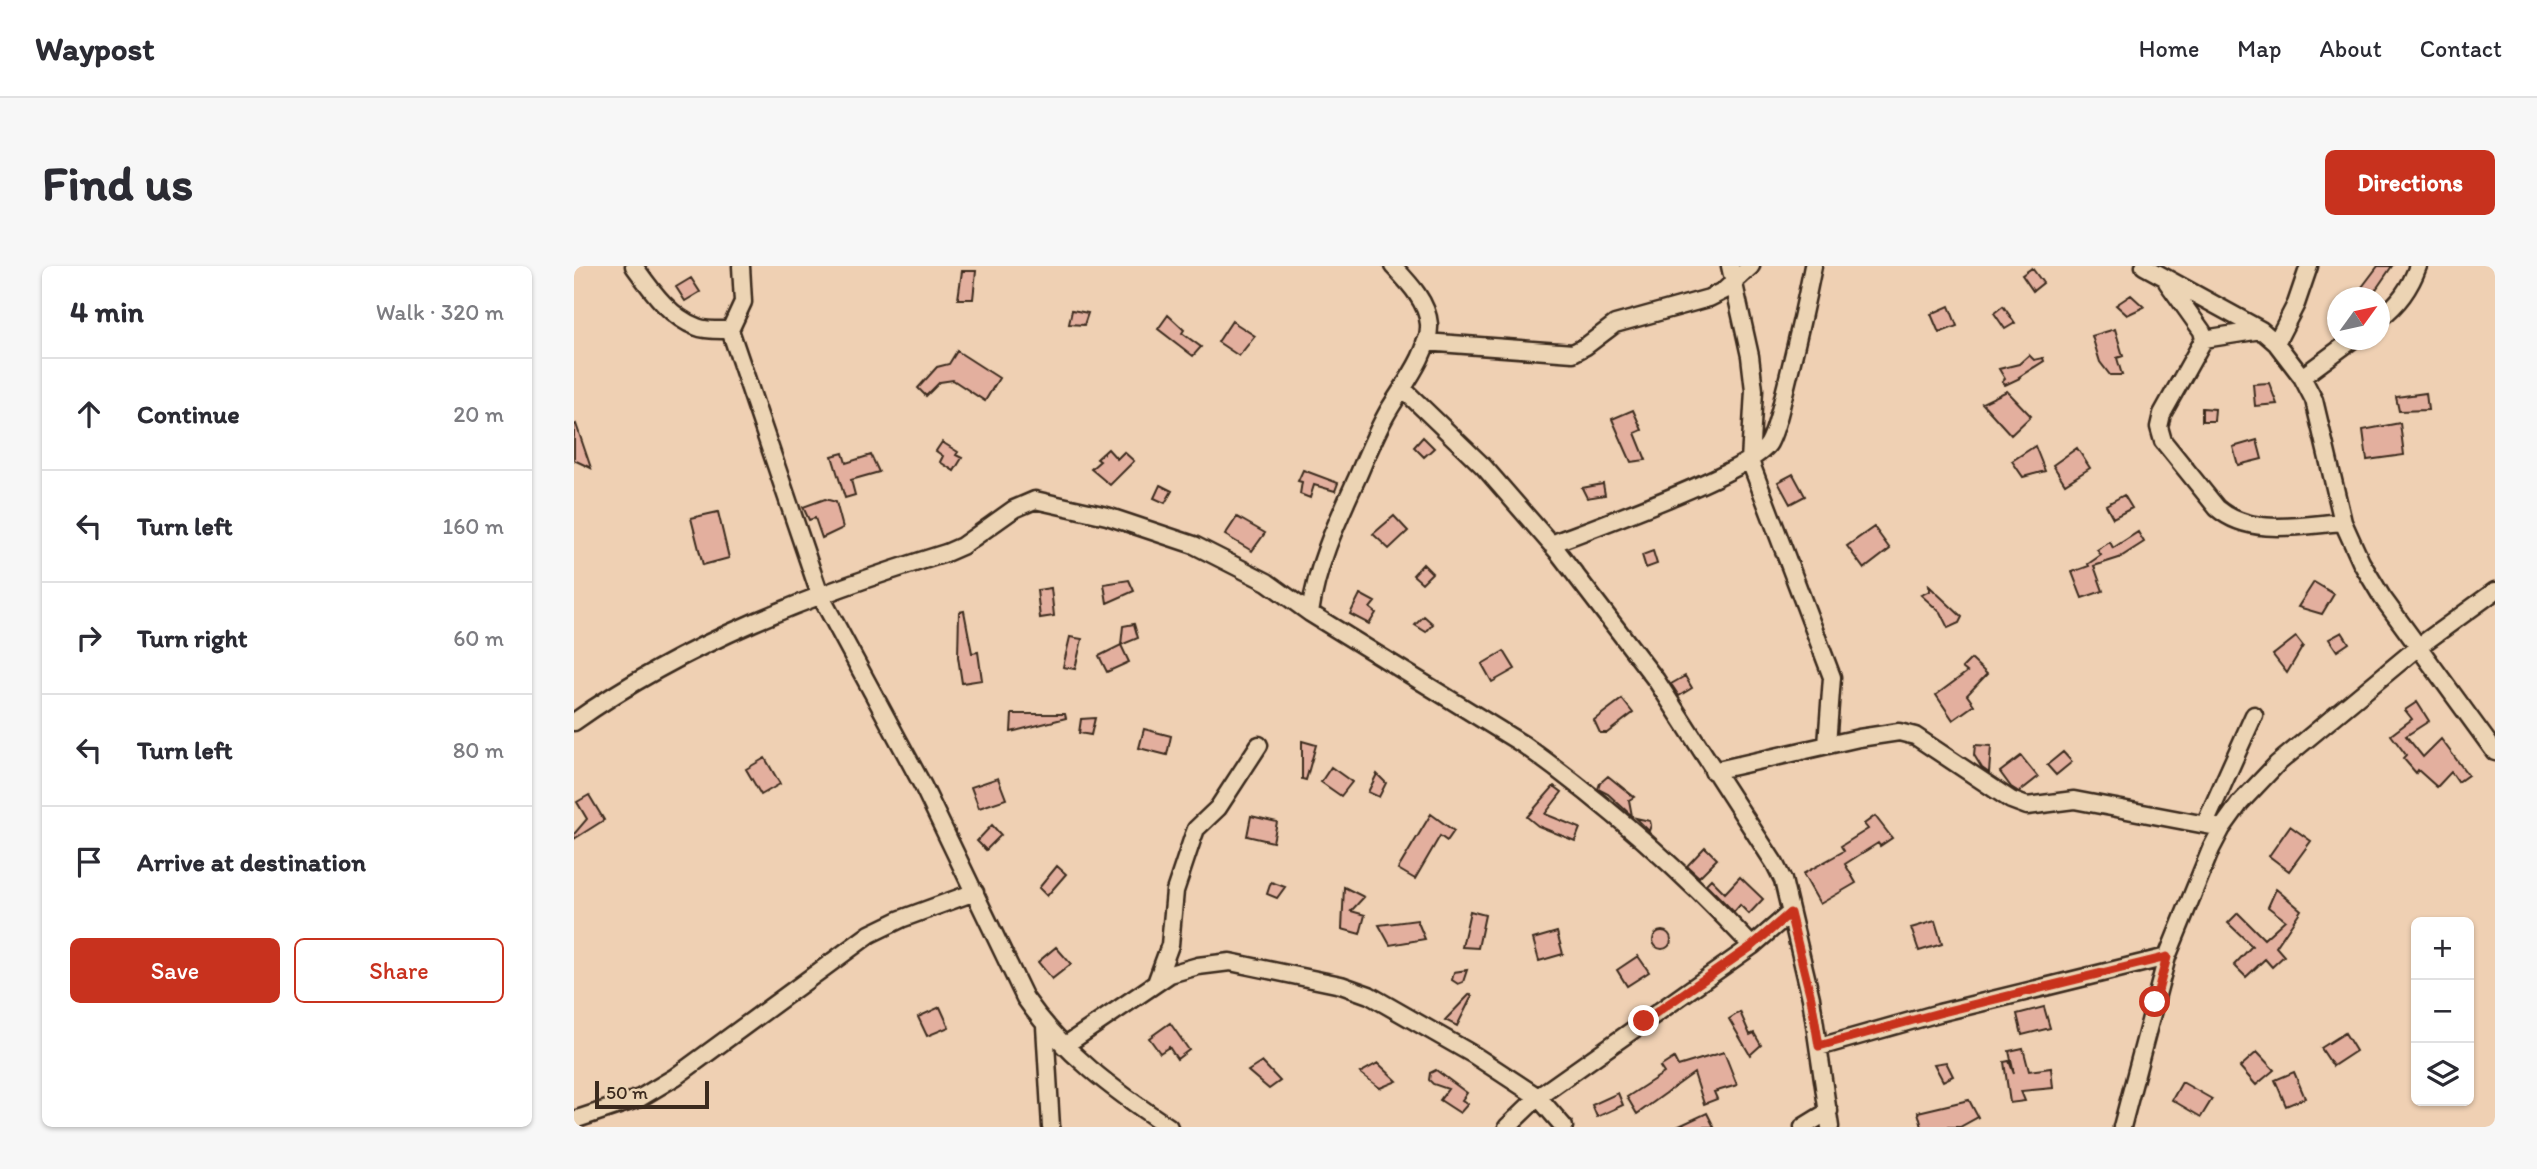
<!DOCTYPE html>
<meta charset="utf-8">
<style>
:root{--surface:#fff;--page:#f7f7f7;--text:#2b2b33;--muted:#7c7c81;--line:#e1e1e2;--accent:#c8321e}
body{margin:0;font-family:Itim,sans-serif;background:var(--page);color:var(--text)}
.controls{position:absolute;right:21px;bottom:21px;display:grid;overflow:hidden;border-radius:10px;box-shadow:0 2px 5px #0004}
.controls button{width:63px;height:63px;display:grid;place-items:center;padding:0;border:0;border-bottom:2px solid var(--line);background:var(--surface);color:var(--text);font:35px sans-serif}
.compass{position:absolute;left:1753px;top:21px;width:63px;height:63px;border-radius:50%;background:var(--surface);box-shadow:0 2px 5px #0004;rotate:57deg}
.scale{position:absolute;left:21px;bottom:18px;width:114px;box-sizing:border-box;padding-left:7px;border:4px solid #3b2a1e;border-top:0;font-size:19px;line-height:24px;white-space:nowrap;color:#3b2a1e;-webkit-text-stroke:5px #ecd4b4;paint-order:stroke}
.stop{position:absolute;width:21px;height:21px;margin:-16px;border:5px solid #c8321e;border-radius:50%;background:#fff}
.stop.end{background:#c8321e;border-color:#fff;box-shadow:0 2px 7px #0008}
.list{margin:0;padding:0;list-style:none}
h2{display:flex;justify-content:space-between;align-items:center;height:91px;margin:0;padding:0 28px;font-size:30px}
h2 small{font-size:23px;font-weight:400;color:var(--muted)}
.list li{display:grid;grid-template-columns:46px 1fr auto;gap:21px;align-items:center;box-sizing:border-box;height:112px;padding:0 28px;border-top:2px solid var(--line)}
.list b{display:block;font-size:26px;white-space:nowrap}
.list em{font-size:23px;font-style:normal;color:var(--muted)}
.actions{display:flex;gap:14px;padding:21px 28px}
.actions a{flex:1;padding:16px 0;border:2px solid var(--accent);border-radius:10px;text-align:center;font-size:24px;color:var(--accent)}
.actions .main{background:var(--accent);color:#fff}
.icon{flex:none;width:38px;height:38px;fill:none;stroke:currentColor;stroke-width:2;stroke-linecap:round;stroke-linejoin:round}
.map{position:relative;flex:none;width:1921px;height:861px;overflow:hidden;border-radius:10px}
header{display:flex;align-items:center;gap:42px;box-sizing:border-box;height:98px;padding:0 35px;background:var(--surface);border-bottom:2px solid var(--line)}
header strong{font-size:33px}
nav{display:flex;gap:38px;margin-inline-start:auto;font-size:24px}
.intro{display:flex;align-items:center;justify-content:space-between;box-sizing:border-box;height:168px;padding:0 42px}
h1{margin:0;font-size:49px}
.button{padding:18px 32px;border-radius:10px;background:var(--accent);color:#fff;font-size:24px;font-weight:700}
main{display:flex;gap:42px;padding:0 42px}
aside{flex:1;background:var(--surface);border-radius:10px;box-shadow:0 2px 5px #0004}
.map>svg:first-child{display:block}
.building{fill:#e3af9e;stroke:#3b2a1e;stroke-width:2}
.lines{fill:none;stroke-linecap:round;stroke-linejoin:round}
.minor-casing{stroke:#3b2a1e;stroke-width:21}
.minor{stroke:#ecd4b4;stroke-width:16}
.route{stroke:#c8321e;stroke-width:9}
</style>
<header>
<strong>Waypost</strong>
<nav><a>Home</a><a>Map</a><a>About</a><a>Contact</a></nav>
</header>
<div class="intro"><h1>Find us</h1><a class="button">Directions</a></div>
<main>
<aside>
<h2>4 min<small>Walk · 320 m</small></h2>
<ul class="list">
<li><svg class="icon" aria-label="ahead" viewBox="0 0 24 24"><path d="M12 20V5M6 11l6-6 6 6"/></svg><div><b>Continue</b></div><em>20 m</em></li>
<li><svg class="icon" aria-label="left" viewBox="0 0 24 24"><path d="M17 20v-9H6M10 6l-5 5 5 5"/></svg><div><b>Turn left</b></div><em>160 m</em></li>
<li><svg class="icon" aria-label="right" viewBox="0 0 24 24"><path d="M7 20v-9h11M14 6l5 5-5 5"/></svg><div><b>Turn right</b></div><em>60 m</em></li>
<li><svg class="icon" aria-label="left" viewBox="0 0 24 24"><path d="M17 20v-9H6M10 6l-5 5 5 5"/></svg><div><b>Turn left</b></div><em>80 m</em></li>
<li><svg class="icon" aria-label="arrive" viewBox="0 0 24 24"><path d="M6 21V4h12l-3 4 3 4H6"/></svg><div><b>Arrive at destination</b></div></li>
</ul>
<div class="actions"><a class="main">Save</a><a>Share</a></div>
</aside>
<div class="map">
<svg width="1921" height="861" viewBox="0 0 1921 861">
<rect width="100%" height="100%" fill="#efd0b3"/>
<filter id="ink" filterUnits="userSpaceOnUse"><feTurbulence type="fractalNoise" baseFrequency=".0143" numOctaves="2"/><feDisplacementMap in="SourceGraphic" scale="14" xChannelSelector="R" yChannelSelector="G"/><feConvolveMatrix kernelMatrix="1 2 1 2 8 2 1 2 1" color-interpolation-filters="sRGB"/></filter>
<g filter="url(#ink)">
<path class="building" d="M1804 0H1818L1796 32H1793L1785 25Z
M1458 2 1469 17 1459 25 1448 9Z
M388 5H402L399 33H384Z
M117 12 126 26 111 35 102 21Z
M1557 29 1570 41 1553 49 1542 39Z
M1375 40 1383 60 1365 67 1357 48Z
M1429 40 1441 57 1431 63 1420 47Z
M498 44 514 47 510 59 495 58Z
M594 49 610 64 608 67 627 81 619 90 584 63Z
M658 55 681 70 665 90 644 76Z
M1541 63 1549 90 1543 92 1548 109H1536L1526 96 1518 70Z
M383 85 425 112 411 135 379 114 366 116 352 130 344 122 363 101 375 98Z
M1455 89 1460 94 1469 92 1470 95 1445 111 1446 112 1431 119 1428 116 1431 113 1425 103 1445 98Z
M1695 117 1703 138 1681 140 1679 118Z
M1433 125 1457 150 1437 169 1408 137Z
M1852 127 1854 144 1825 145 1822 131Z
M1628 142 1641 143 1640 155H1628Z
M1059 144 1068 164 1061 167 1072 194 1057 196 1038 153Z
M1826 157 1830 189 1793 194 1789 164Z
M2 158 17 202 0 194V159Z
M849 171 860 182 850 191 840 181Z
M1683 174 1688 193 1664 199 1659 181Z
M368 176 384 186 382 189 388 192 380 205 366 196 369 190 362 185Z
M1461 180 1471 205 1449 211 1438 195Z
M1503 182 1516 202 1491 218 1479 199Z
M534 183 543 193 550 186 560 195 536 219 517 203 526 195 523 193Z
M269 187 272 197 297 189 305 206 277 214 281 229 271 232 258 190Z
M729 204 764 217 761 225 740 219 736 232 726 228 728 216 724 215Z
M1219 208 1231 230 1216 238 1204 216Z
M1029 218 1031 229 1013 232 1008 222Z
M586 219 598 225 591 237 580 232Z
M1550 229 1558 242 1539 252 1532 239Z
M251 233 262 236 269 262 248 272 241 252 235 254 229 241Z
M144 246 155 292 129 299 117 252Z
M820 250 834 265 815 283 799 268Z
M663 251 691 267 678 285 651 269Z
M1300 261 1316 283 1290 303 1273 280Z
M1564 266 1570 276 1545 292 1520 300 1529 325 1508 332 1498 306 1515 300 1514 298 1527 289 1523 284 1536 276 1539 282Z
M1079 285 1083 298 1072 302 1068 289Z
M849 298 858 307 848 317 839 309Z
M555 314 560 325 533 337 530 318Z
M1740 316 1760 328 1748 348 1724 341Z
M1355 320 1388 351 1385 357 1374 362 1366 346 1347 329 1356 325Z
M477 322 480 350 466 352 463 324Z
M786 328 801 336 796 342 802 347 795 358 776 348Z
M390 345 398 387 404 386 408 414 388 417 384 391 385 346Z
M850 350 859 358 852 366 841 359Z
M560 358 564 372 547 379 549 360Z
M1768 366 1775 377 1763 385 1755 373Z
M496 371 508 373 501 403 489 401Z
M1722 371 1729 380 1713 407 1699 389Z
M547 379 555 396 533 406 525 390Z
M930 385 941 403 918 416 908 398Z
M1397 393 1413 408 1393 429 1400 439 1379 454 1362 429 1393 406 1388 402Z
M1111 410 1118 422 1105 430 1097 418Z
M1048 433 1059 447 1033 467H1026L1020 454Z
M1843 436 1855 455 1832 470 1849 491 1867 473 1894 509 1884 516 1877 506 1863 521 1844 504 1842 507 1829 492 1832 489 1817 469 1838 453 1831 444Z
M438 448H491L492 452 437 466Z
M521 452 517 469 505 467 507 453Z
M570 463 597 470 593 489 565 482Z
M728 475 742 479 732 514 728 513Z
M1401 479 1417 480 1415 507 1408 502 1400 489Z
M1489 486 1498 496 1482 509 1473 499Z
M1447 490 1464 511 1445 526 1437 521 1426 506Z
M191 492 206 518 187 529 172 503Z
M757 501 778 516 767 530 747 516Z
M803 508 812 517 805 531 794 526Z
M1034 510 1060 531 1055 534 1058 550 1034 528 1024 523 1026 517Z
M424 512 432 533 405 542 397 521Z
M980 520 988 526 971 548 1006 562 1001 575 964 560 953 551Z
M15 529 30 554 0 573V568L13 553 3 536Z
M857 548 880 565 873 575 866 570 841 613 824 603Z
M677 550 703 556 699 576 673 570Z
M1301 550 1318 572 1306 580 1304 577 1271 598 1282 617 1246 638 1229 608 1270 585 1267 580 1294 563 1290 558Z
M1062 552 1076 555 1077 559 1075 565Z
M418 559 427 569 412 584 403 575Z
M1716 560 1737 575 1715 605 1695 590Z
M1131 581 1143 593 1125 611 1113 600Z
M483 600 492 608 473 630 465 622Z
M1166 611 1189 633 1175 648 1166 639 1160 646 1132 618 1137 613 1151 627Z
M697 616 711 621 703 632 693 628Z
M770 621 790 631 777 645 791 649 786 668 768 663Z
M1702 623 1727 644 1702 681 1710 690 1698 701 1691 693 1672 711 1660 699 1678 680 1654 657 1664 647 1690 673 1711 654 1694 641Z
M896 645 911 649 904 682 888 681Z
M843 654 851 673 816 679 805 659Z
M1361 655 1368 678 1345 685 1337 662Z
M1079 674a9 9 0 1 1 18 0a9 9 0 1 1-18 0Z
M983 666 989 688 965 695 959 673Z
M482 681 497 698 478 713 464 696Z
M1064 690 1075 706 1053 720 1043 704Z
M893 704 889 716 884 718 878 714 880 706Z
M896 728 898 730 883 760 871 754Z
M366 741 375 761 353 770 344 751Z
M1470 741 1476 762 1448 769 1443 748Z
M1166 746 1176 769 1180 767 1187 779 1176 789 1155 753Z
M596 757 615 784 603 793 595 781 586 787 575 772Z
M1771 767 1782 785 1759 800 1747 782Z
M1449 782 1455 805 1477 802 1479 822 1447 825 1451 835 1436 837 1430 796 1435 795 1440 808 1435 785Z
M1150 786 1163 819 1140 826 1143 833 1130 838 1120 807 1063 848 1053 831 1090 807 1086 801 1100 792 1104 800Z
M1683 786 1700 804 1682 819 1666 801Z
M688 796 706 815 695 823 674 805Z
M1372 796 1379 810 1369 815 1360 798Z
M804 797 823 815 806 822 786 807Z
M862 804 893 827 888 834 894 838 886 847 866 834 874 823 859 818 855 814 856 807Z
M1720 806 1731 832 1712 840 1701 814Z
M1608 816 1638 833 1627 851 1598 834Z
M1044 827 1049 839 1023 851 1018 839Z
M1395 834 1404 851 1386 861H1348L1344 846Z
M1133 847 1140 861H1103Z"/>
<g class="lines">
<g class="minor-casing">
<path id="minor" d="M60 0C76 22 95 51 123 61 132 65 146 64 156 64
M167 0 169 36 156 64 246 329 349 520 451 732C489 787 541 825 595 861
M1156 0 1176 90 1180 124 1176 195 1258 411 1253 479
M1570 0 1687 64 1702 77 1728 111 1740 134 1769 256 1787 296 1808 331 1921 486
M1593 16 1628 65 1630 73 1588 148 1585 161 1589 175 1643 242C1676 271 1729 259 1769 256
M1806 52C1825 38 1836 22 1844 0
M1630 73 1687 64
M851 76 999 87 1012 80 1041 58 1135 32 1151 24 1177 0
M1702 77 1722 38 1735 0
M1728 111 1778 74
M829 123 910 201 984 286 1082 414 1201 598 1209 614 1237 732 1256 861
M977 278C1015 263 1180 205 1195 177 1204 160 1207 139 1212 120 1222 80 1231 41 1239 0
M736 347C743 298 763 256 783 212 792 191 801 169 812 149 825 125 857 87 855 58 853 35 834 16 819 0
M0 456C112 376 242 327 372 287L388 280 440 243 461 234 533 250 620 279 693 316 736 347 950 479C1032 538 1110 607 1178 680
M1139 505 1285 472 1325 466 1341 470 1437 534 1453 540 1500 534 1648 562
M1631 558 1680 449
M582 717 596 679 601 625 619 571 622 563 644 542 685 479
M471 760 477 861
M490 780 596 708 624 700 656 696 767 719 795 729 900 789 964 831 990 861
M1245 781 1365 747 1593 691
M0 854 66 832 101 811 296 668 327 653 401 626
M933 861 964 831 1178 680 1216 647
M1229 861 1255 845
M1548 861 1593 691 1637 583 1648 562 1666 537 1703 498 1844 381 1921 325"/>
</g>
<use href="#minor" class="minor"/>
</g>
</g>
<g class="lines" filter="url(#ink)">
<path class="route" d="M1070 755 1178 680 1216 647 1237 732 1245 780 1365 747 1593 691 1581 736"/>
</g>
</svg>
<div class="controls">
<button>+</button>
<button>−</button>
<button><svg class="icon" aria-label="layers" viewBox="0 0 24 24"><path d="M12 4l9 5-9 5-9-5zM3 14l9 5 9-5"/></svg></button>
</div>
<svg class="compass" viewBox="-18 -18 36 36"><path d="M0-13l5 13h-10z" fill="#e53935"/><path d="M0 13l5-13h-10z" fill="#7c7c81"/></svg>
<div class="scale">50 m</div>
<div class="stop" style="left:1581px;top:736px"></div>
<div class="stop end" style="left:1070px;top:755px"></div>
</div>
</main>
